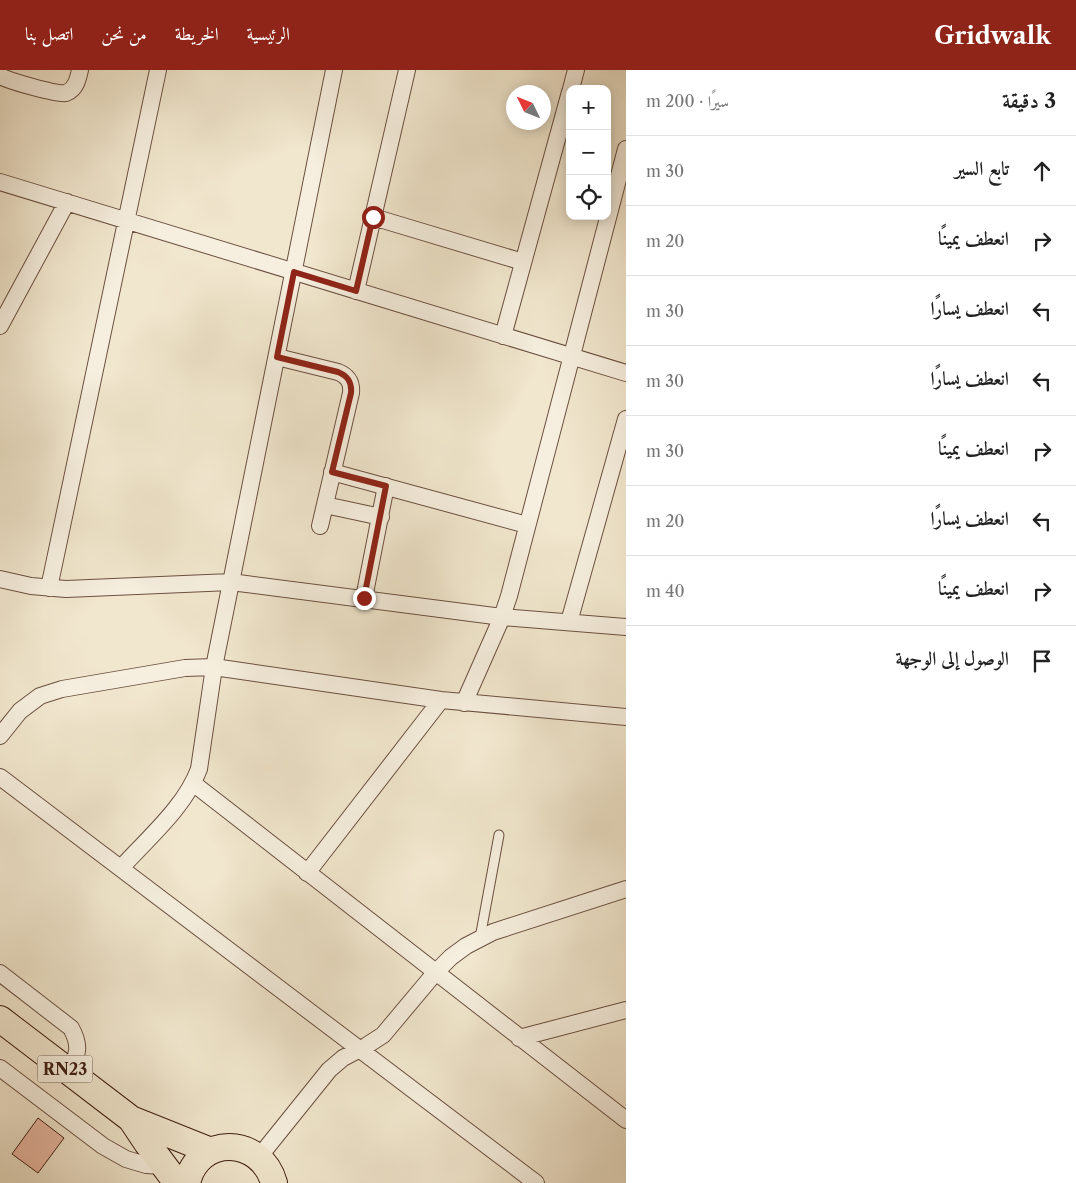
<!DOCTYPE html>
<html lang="ar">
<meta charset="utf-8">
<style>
:root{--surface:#fff;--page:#f6f6f6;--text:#222;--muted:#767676;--line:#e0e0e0;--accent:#8f2418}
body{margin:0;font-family:"Libre Caslon Text",Amiri,serif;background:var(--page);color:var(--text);direction:rtl}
.controls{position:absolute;right:15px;top:15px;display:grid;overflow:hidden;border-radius:10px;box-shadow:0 2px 12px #0003}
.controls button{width:45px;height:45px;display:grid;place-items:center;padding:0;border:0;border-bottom:1px solid var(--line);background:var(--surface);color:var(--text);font:25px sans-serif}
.compass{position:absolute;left:506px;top:15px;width:45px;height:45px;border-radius:50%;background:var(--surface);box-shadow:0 2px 12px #0003;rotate:313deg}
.stop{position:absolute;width:15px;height:15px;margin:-11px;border:4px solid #8f2418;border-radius:50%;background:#fff}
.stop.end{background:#8f2418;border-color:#fff;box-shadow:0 1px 5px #0008}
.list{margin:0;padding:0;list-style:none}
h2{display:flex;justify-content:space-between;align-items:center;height:65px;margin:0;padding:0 20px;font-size:21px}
h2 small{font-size:16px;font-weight:400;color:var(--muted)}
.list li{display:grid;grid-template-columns:32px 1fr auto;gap:15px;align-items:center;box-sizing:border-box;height:70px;padding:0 20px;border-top:1px solid var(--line)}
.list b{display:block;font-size:19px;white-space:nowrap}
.list em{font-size:16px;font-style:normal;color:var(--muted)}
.icon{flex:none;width:28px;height:28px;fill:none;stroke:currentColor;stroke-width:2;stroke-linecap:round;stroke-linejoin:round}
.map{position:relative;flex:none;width:626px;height:1113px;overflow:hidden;direction:ltr}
header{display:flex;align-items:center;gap:30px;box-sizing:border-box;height:70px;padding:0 25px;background:var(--accent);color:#fff}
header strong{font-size:24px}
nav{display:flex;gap:28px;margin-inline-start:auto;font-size:18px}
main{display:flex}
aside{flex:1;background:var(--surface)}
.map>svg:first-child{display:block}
.building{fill:#eab9a4;stroke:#3e1d11}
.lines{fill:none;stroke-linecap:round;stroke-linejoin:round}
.service-casing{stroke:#6b5040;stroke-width:11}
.minor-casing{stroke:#6b5040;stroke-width:18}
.primary-casing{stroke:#3e1d11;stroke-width:28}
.service{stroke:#f6efdf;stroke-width:9}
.minor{stroke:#f6efdf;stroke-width:16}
.primary{stroke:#f1e7ce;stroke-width:26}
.route{stroke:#8f2418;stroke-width:6}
.labels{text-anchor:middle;stroke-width:4.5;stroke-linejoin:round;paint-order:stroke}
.shield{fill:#f6efdf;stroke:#755c4f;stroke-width:1}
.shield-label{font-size:16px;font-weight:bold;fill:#3e1d11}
</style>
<header>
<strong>Gridwalk</strong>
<nav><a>الرئيسية</a><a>الخريطة</a><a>من نحن</a><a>اتصل بنا</a></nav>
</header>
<main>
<aside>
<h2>3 دقيقة<small>سيرًا · 200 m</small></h2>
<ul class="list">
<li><svg class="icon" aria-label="ahead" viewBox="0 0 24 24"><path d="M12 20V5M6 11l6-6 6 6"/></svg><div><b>تابع السير</b></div><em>30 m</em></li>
<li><svg class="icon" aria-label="right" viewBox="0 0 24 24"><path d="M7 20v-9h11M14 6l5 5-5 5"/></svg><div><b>انعطف يمينًا</b></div><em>20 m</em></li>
<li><svg class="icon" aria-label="left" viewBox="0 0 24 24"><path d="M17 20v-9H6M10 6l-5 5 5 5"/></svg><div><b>انعطف يسارًا</b></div><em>30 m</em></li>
<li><svg class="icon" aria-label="left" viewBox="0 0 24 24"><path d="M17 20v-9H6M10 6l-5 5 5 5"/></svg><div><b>انعطف يسارًا</b></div><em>30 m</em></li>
<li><svg class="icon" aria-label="right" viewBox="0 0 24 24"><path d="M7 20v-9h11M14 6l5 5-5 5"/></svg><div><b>انعطف يمينًا</b></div><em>30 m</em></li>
<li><svg class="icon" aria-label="left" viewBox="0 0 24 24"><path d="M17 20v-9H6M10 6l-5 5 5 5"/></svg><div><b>انعطف يسارًا</b></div><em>20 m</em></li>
<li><svg class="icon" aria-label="right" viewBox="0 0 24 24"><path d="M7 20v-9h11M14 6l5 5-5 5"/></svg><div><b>انعطف يمينًا</b></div><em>40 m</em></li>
<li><svg class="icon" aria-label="arrive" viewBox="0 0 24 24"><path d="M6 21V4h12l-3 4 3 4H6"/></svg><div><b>الوصول إلى الوجهة</b></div></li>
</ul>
</aside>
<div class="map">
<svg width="626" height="1113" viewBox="0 0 626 1113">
<rect width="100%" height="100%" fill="#f1e7ce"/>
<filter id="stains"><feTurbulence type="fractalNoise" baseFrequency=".004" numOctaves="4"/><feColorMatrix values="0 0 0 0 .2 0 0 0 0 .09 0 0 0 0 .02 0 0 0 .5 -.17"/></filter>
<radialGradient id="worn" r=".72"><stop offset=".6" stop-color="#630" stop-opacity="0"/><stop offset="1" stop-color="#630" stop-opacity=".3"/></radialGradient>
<path class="building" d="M38 1048 64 1068 38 1103 12 1084Z"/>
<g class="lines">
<g class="service-casing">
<path id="service" d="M480 868 499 765"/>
</g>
<g class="minor-casing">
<path id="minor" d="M0 6C9 11 58 25 66 23 76 19 78 9 80 0
M571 19 576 0
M0 112 626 303
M373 147 523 192
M356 221 407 0
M0 256 67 132
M503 266 570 22
M277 287 338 302C348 306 352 312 351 323L320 456
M332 402 527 455
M325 435 381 447
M0 509 31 516 66 519 231 512 502 547 626 557
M49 518 158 0
M364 528 386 416
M569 552 626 349
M464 633 502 547 509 526 626 79
M0 666 20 641 40 626 62 619 185 598 214 597 441 630 626 647
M0 707 536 1113
M194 714 626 1050
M121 798C148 768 185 737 199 699L214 597 334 0
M307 803 441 630
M0 903 71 958C81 976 78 984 69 1002
M519 968 626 940
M0 998 103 1076 126 1089 146 1095 163 1096
M259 1087 329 1000 343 988 366 976 383 965 435 903 451 887 466 876 493 862 626 819"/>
</g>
<g class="primary-casing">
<path id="primary" d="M0 949 131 1049 211 1081
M131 1049 147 1073 177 1113
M187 1113C198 1064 261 1066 274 1113"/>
</g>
<use href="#service" class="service"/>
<use href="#minor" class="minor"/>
<use href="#primary" class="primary"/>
</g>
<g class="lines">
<path class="route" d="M364 528 386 416 332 402 351 323C352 312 348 306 338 302L277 287 294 202 356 221 373 147"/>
</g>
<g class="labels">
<rect class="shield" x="37.5" y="985.5" width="55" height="27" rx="4"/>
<g class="shield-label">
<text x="65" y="1005">RN23</text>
</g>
</g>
<rect width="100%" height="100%" filter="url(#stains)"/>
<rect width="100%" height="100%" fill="url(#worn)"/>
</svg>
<div class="controls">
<button>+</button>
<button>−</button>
<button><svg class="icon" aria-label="locate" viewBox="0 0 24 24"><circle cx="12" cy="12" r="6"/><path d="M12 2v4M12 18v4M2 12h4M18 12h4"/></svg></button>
</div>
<svg class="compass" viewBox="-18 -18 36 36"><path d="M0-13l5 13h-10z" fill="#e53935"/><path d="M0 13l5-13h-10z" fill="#767676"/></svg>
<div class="stop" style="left:373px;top:147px"></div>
<div class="stop end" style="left:364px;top:528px"></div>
</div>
</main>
